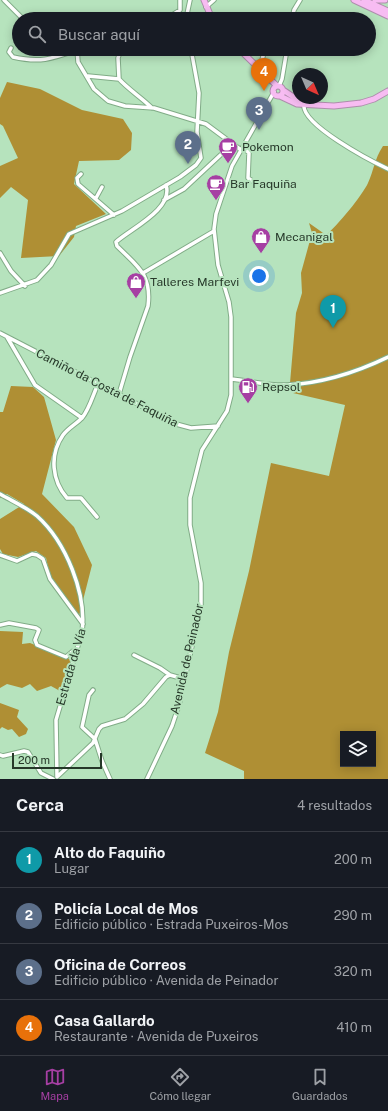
<!DOCTYPE html>
<html lang="es">
<meta charset="utf-8">
<style>
:root{--surface:#171b24;--page:#242831;--text:#f1f3f6;--muted:#9ea1a6;--line:#363941;--accent:#a63fa3}
body{margin:0;font-family:"Public Sans",sans-serif;background:var(--page);color:var(--text)}
.controls{position:absolute;right:12px;bottom:12px;display:grid;overflow:hidden;border-radius:0px;box-shadow:0 2px 10px #0003}
.controls button{width:36px;height:36px;display:grid;place-items:center;padding:0;border:0;border-bottom:1px solid var(--line);background:var(--surface);color:var(--text);font:20px sans-serif}
.compass{position:absolute;left:292px;top:68px;width:36px;height:36px;border-radius:50%;background:var(--surface);box-shadow:0 2px 10px #0003;rotate:136deg}
.scale{position:absolute;left:12px;bottom:10px;width:90px;box-sizing:border-box;padding-left:4px;border:2px solid #263829;border-top:0;font-size:11px;line-height:14px;white-space:nowrap;color:#263829;-webkit-text-stroke:3px #b6e3bd;paint-order:stroke}
.you{position:absolute;left:259px;top:276px;width:14px;height:14px;margin:-10px;border:3px solid #fff;border-radius:50%;background:#1a73e8;box-shadow:0 0 0 6px #1a73e833}
.badge{display:grid;place-items:center;width:26px;height:26px;border-radius:50%;background:var(--accent);color:#fff;font-size:13px;font-weight:700}
.pin{position:absolute;translate:-50% -33px;filter:drop-shadow(0 1px 2px #0008)}
.pin::after{content:'';position:absolute;top:21px;width:14px;height:12px;background:inherit;clip-path:polygon(0 0,100% 0,50% 100%)}
.list{margin:0;padding:0;list-style:none}
h2{display:flex;justify-content:space-between;align-items:center;height:52px;margin:0;padding:0 16px;font-size:17px}
h2 small{font-size:13px;font-weight:400;color:var(--muted)}
.list li{display:grid;grid-template-columns:26px 1fr auto;gap:12px;align-items:center;box-sizing:border-box;height:56px;padding:0 16px;border-top:1px solid var(--line)}
.list b{display:block;font-size:15px;white-space:nowrap}
.list p{margin:0;font-size:13px;white-space:nowrap;color:var(--muted)}
.list em{font-size:13px;font-style:normal;color:var(--muted)}
.icon{flex:none;width:22px;height:22px;fill:none;stroke:currentColor;stroke-width:2;stroke-linecap:round;stroke-linejoin:round}
.map{position:relative;flex:none;width:388px;height:779px;overflow:hidden}
.search{position:absolute;background:var(--surface);box-shadow:0 2px 10px #0003;left:12px;right:12px;top:12px;height:44px;display:flex;align-items:center;gap:10px;box-sizing:border-box;padding:0 14px;border-radius:22px;color:var(--muted);font-size:15px}
.sheet{height:276px;background:var(--surface)}
nav{display:flex;justify-content:space-around;align-items:center;box-sizing:border-box;height:56px;border-top:1px solid var(--line);background:var(--surface);font-size:11px;color:var(--muted)}
nav a{display:grid;justify-items:center;gap:2px}
nav .on{color:var(--accent)}
.map>svg:first-child{display:block}
.forest{fill:#af8f34;fill-rule:evenodd}
.lines{fill:none;stroke-linecap:round;stroke-linejoin:round}
.minor-casing{stroke:#81ac87;stroke-width:5.5}
.highway-casing{stroke:#ae8eac;stroke-width:7}
.minor{stroke:#fff;stroke-width:3.5}
.highway{stroke:#f7bcf2;stroke-width:5}
.labels{text-anchor:middle;stroke-width:4;stroke-linejoin:round;paint-order:stroke}
.poi-label{font-size:12px;fill:#263829;stroke:#b6e3bd;text-anchor:start}
.street-label{font-size:12px;fill:#263829;stroke:#b6e3bd}
</style>
<div class="map">
<svg width="388" height="779" viewBox="0 0 388 779">
<rect width="100%" height="100%" fill="#b6e3bd"/>
<path class="forest" d="M7 82 40 89 82 110 123 119 132 133 131 150 119 160 79 161 74 184 106 214 76 226 74 237 59 256 21 258 28 200 11 187 0 198V166L18 158 3 126 0 124V98Z
M383 146H388V779H244V771L205 753 218 712 229 652 249 571 271 463 329 476 345 405 293 393 290 383 296 313 302 293 301 273 312 233 309 223 326 235C337 226 362 196 368 183 374 170 374 160 383 146ZM343 734H373V764H343Z
M11 386 33 387 44 397 56 440 42 494 74 527 92 565 79 616 51 580 46 558 36 551 18 557 3 554 0 549V519L24 504 7 494 0 498V412H3Z
M0 631 23 632 22 644 30 643 72 660 60 691 51 686 37 691 30 684 22 688 7 684 0 688Z
M0 703 19 710 17 717 28 729 26 734 19 737 12 729 8 730 2 727 0 729Z"/>
<g class="lines">
<g class="minor-casing">
<path id="minor" d="M4 0 23 19
M206 7 214 0
M166 19 180 10V0
M186 19 190 0
M292 19 294 10 300 0
M11 48 9 52 13 57C40 63 51 59 77 50
M77 49 78 62 94 89 108 101 125 106 154 108 206 124 241 150
M82 49C91 55 102 53 111 49
M121 49 118 58 119 79C129 90 141 97 152 108
M29 52V49
M262 60 265 49
M88 76 119 79
M279 86 282 79 287 49
M304 104C300 124 371 161 388 169
M243 147 249 153 248 178 254 182 273 187
M81 174 77 178 78 184 114 215
M96 198 102 187
M164 200 184 189 228 148 235 147
M0 253 11 271 25 286
M143 273 214 231
M0 293 37 280 51 265 69 234 122 211 180 177 196 165 201 158 197 132 199 93 191 49
M0 333 176 424 191 428 218 426
M7 337 35 385 82 418
M232 379C250 381 270 386 287 385 323 383 357 372 388 357
M119 394 130 357 148 306C152 274 137 266 117 246L116 242C130 229 174 209 166 185
M0 494C12 501 26 507 37 516 66 542 87 594 82 632L56 720 57 777
M97 517 81 498H67C52 481 49 455 63 435 68 428 76 424 82 418 89 410 93 395 98 384
M0 555 17 561 32 554 37 555 43 559 50 579 83 624
M0 625 9 623 36 628 39 630 35 640 37 645 66 657 73 651H76
M134 655 160 668 170 675
M93 690 89 695 82 727 95 739 102 761 110 779
M0 755 3 756 24 751 28 752 41 773 53 779
M58 776 93 743 99 729 102 726 125 719 143 704 166 677 170 675 184 679
M147 779 172 726 179 705 201 605V583L190 525V498L202 450 227 411 231 395V317L229 302 218 265 214 229 216 214 232 166 274 92"/>
</g>
<g class="highway-casing">
<path id="highway" d="M204 0 212 19
M354 0 388 16
M364 0 388 11
M375 0H385
M239 49 277 86
M273 91a5 5 0 1 1 10 0a5 5 0 1 1-10 0Z
M283 90 304 104
M280 96 297 104 334 106 361 103 374 99 388 91"/>
</g>
<use href="#minor" class="minor"/>
<use href="#highway" class="highway"/>
</g>
<defs>
<g id="cafe-pin" transform="scale(1)"><path d="M0 17L-7.5 6A9.5 9.5 0 1 1 7.5 6Z" fill="#a63fa3" stroke="#b6e3bd"/><path d="M-5.5-4.5H6V0H3Q3 3.5 0 3.5H-2.5Q-5.5 3.5-5.5 0ZM3-3.2v2h1.7v-2ZM-6 4.5H4V6H-6Z" fill="#fff"/></g>
<g id="shop-pin" transform="scale(1)"><path d="M0 17L-7.5 6A9.5 9.5 0 1 1 7.5 6Z" fill="#a63fa3" stroke="#b6e3bd"/><path d="M-5-2.5h2.3a2.7 3.5 0 0 1 5.4 0H5L5.5 6h-11ZM-1.5-2.5h3a1.5 2.3 0 0 0-3 0Z" fill="#fff"/></g>
<g id="fuel-pin" transform="scale(1)"><path d="M0 17L-7.5 6A9.5 9.5 0 1 1 7.5 6Z" fill="#a63fa3" stroke="#b6e3bd"/><path d="M-5.5-6h7V0h2V4h1.3V-2.5L3-4.5l.8-.8L6-3V5H2.5V1h-1V6h-7ZM-4.2-4.7v3.2H.2V-4.7Z" fill="#fff"/></g>
</defs>
<g fill-rule="evenodd">
<use href="#cafe-pin" x="228" y="147"/>
<use href="#cafe-pin" x="216" y="184"/>
<use href="#shop-pin" x="261" y="237"/>
<use href="#shop-pin" x="136" y="282"/>
<use href="#fuel-pin" x="248" y="387"/>
</g>
<g class="labels">
<g class="poi-label">
<text x="242" y="151">Pokemon</text>
<text x="230" y="188">Bar Faquiña</text>
<text x="275" y="241">Mecanigal</text>
<text x="150" y="286">Talleres Marfevi</text>
<text x="262" y="391">Repsol</text>
</g>
<g class="street-label">
<text transform="translate(107 388) rotate(27)" y="4">Camiño da Costa de Faquiña</text>
<text transform="translate(187 659) rotate(-77)" y="4">Avenida de Peinador</text>
<text transform="translate(71 667) rotate(-74)" y="4">Estrada da Vía</text>
</g>
</g>
</svg>
<div class="controls">
<button><svg class="icon" aria-label="layers" viewBox="0 0 24 24"><path d="M12 4l9 5-9 5-9-5zM3 14l9 5 9-5"/></svg></button>
</div>
<svg class="compass" viewBox="-18 -18 36 36"><path d="M0-13l5 13h-10z" fill="#e53935"/><path d="M0 13l5-13h-10z" fill="#9ea1a6"/></svg>
<div class="scale">200 m</div>
<div class="you"></div>
<div class="pin badge" style="left:333px;top:328px;background:#0f9aa8">1</div>
<div class="pin badge" style="left:188px;top:164px;background:#5c6f8a">2</div>
<div class="pin badge" style="left:259px;top:130px;background:#5c6f8a">3</div>
<div class="pin badge" style="left:264px;top:91px;background:#e8710a">4</div>
<div class="search"><svg class="icon" aria-label="search" viewBox="0 0 24 24"><circle cx="10" cy="10" r="6"/><path d="M15 15l6 6"/></svg>Buscar aquí</div>
</div>
<section class="sheet">
<h2>Cerca<small>4 resultados</small></h2>
<ul class="list">
<li><span class="badge" style="background:#0f9aa8">1</span><div><b>Alto do Faquiño</b><p>Lugar</p></div><em>200 m</em></li>
<li><span class="badge" style="background:#5c6f8a">2</span><div><b>Policía Local de Mos</b><p>Edificio público · Estrada Puxeiros-Mos</p></div><em>290 m</em></li>
<li><span class="badge" style="background:#5c6f8a">3</span><div><b>Oficina de Correos</b><p>Edificio público · Avenida de Peinador</p></div><em>320 m</em></li>
<li><span class="badge" style="background:#e8710a">4</span><div><b>Casa Gallardo</b><p>Restaurante · Avenida de Puxeiros</p></div><em>410 m</em></li>
</ul>
</section>
<nav>
<a class="on"><svg class="icon" aria-label="map" viewBox="0 0 24 24"><path d="M3 6l6-2 6 2 6-2v14l-6 2-6-2-6 2zM9 4v14M15 6v14"/></svg>Mapa</a>
<a><svg class="icon" aria-label="directions" viewBox="0 0 24 24"><path d="M12 3l9 9-9 9-9-9zM9 14v-3h6M13 9l2 2-2 2"/></svg>Cómo llegar</a>
<a><svg class="icon" aria-label="saved" viewBox="0 0 24 24"><path d="M7 4h10v16l-5-4-5 4z"/></svg>Guardados</a>
</nav>
